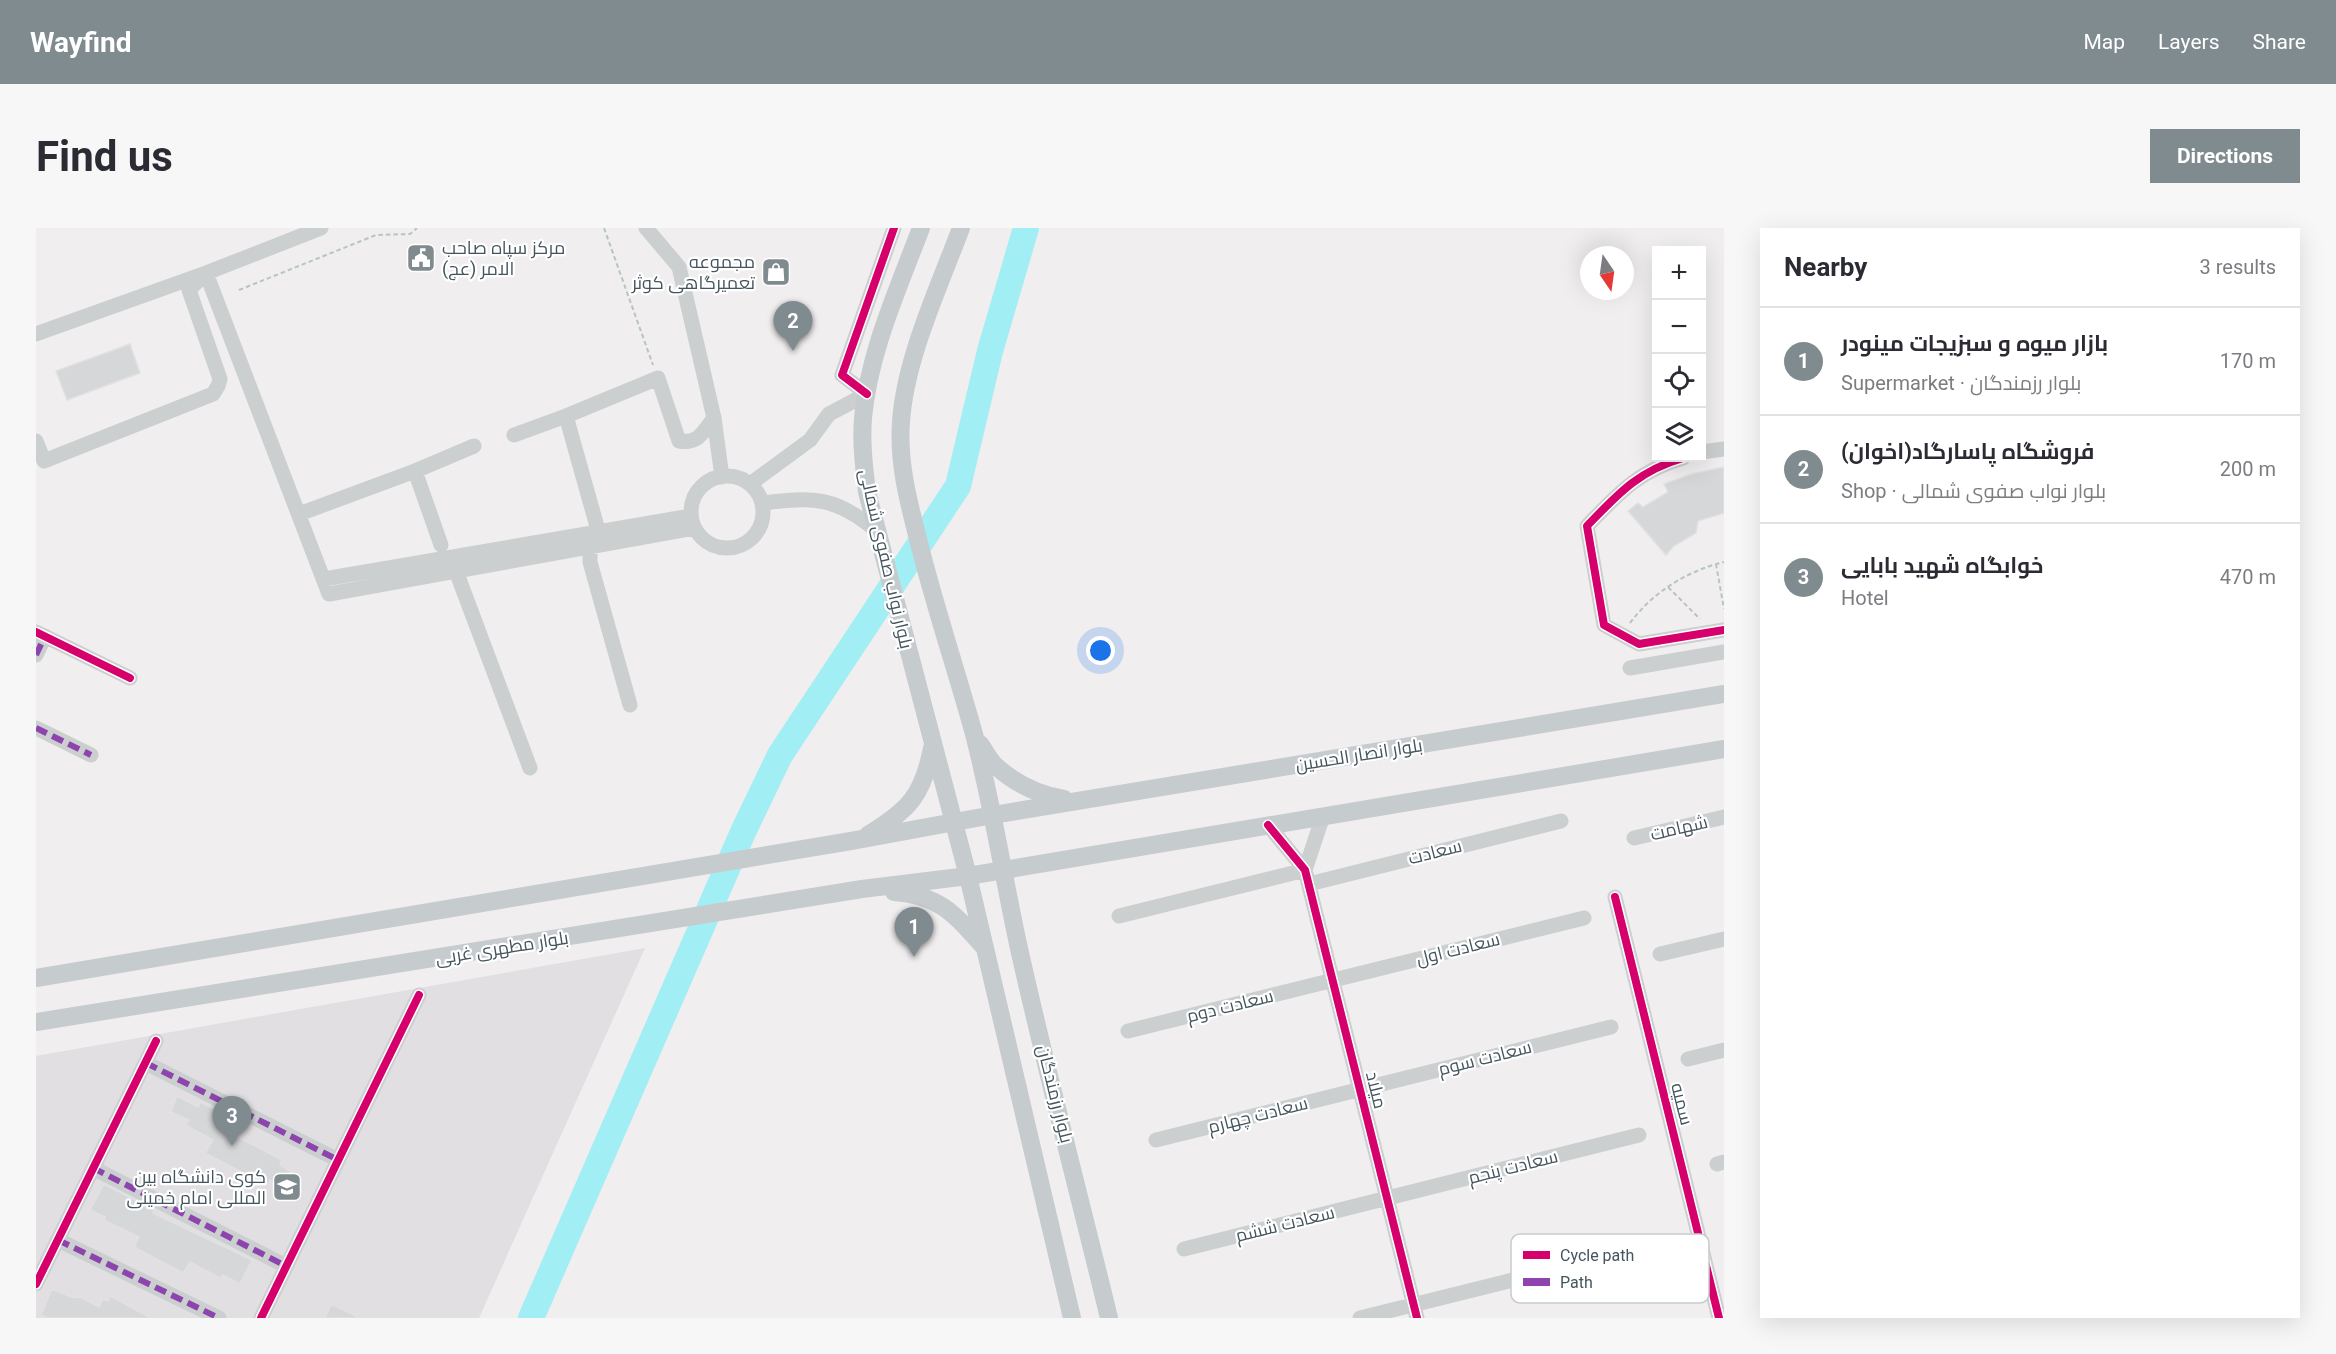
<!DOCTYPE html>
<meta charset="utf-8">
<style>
:root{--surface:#fff;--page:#f7f7f7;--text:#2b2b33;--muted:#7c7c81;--line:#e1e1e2;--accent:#808b90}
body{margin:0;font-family:Roboto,Cairo,sans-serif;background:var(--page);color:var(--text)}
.controls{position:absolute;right:18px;top:18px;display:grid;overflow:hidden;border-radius:0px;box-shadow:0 6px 24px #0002}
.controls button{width:54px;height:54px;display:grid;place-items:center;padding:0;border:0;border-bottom:2px solid var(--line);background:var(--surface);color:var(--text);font:30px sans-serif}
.compass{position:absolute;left:1544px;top:18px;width:54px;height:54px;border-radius:50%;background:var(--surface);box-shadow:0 6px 24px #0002;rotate:167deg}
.you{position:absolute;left:1065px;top:423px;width:21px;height:21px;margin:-15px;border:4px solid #fff;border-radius:50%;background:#1a73e8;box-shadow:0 0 0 9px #1a73e833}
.badge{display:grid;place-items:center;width:39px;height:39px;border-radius:50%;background:var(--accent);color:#fff;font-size:20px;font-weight:700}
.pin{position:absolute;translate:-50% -50px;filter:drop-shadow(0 2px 3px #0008)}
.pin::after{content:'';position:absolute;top:32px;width:21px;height:18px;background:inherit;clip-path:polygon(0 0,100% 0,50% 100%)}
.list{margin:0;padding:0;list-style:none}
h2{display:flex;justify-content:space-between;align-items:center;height:78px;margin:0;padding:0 24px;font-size:26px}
h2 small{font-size:20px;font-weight:400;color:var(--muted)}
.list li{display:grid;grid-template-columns:39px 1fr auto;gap:18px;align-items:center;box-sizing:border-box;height:108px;padding:0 24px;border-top:2px solid var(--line)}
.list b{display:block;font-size:22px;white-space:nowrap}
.list p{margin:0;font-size:20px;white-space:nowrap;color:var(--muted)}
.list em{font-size:20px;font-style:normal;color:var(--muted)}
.icon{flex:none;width:33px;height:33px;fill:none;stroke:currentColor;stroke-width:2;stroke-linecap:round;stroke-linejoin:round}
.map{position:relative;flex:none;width:1688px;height:1090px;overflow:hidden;border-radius:0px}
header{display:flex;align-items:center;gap:36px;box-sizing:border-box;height:84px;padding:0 30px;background:var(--accent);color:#fff}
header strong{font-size:28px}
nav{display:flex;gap:33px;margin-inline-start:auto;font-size:21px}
.intro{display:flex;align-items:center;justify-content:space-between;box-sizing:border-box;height:144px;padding:0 36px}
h1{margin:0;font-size:42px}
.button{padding:15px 27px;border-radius:0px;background:var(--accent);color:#fff;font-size:21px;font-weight:700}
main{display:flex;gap:36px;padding:0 36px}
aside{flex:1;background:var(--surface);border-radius:0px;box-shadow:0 6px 24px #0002}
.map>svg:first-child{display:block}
.education{fill:#e1dfe1}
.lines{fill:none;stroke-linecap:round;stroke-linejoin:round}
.river{stroke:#a1eef4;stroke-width:26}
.building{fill:#d6d7d9;stroke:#e1e0e2;stroke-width:1.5}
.path{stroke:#b7c5bf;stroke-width:2;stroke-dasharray:4.5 3;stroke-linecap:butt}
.minor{stroke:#cbcfd0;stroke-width:15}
.major{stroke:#c6cbce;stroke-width:18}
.quiet{stroke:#8e44ad;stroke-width:6;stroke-dasharray:12 6;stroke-linecap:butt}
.cycleway-casing{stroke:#fff;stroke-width:11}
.cycleway{stroke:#d6006c;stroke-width:8}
.labels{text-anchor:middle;stroke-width:4.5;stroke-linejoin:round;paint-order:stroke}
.poi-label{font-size:18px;fill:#44555d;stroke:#fff;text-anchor:end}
.street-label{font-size:18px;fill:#44555d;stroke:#fff}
.key{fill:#fff;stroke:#c7ccce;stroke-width:1.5}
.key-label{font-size:16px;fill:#44555d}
</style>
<header>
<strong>Wayfind</strong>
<nav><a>Map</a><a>Layers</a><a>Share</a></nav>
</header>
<div class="intro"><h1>Find us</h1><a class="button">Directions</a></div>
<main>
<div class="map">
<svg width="1688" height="1090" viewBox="0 0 1688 1090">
<rect width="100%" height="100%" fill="#f0eeef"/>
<path class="education" d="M609 720 443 1090H0V828Z"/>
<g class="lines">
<path class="river" d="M495 1090 707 604 744 527 922 258 954 123 990 0"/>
</g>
<path class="building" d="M94 116 104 145 31 172 20 143Z
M1688 239V285L1662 293 1660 305 1638 318 1630 327 1592 283 1602 275 1607 279 1632 264 1628 256 1656 246Z
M141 868 162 879 164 874 204 894 198 907 246 932 244 937 258 946 251 960 234 952 231 957 169 925 177 912 149 897 153 892 135 884Z
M68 956 118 982 117 985 216 1032 204 1056 187 1047 184 1050 154 1034 147 1045 98 1019 103 1009 68 992 69 989 54 982Z
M16 1061 38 1070 44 1069 63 1079 67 1071 72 1073 74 1068 115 1090H11L5 1087Z
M295 1076 324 1090H289Z"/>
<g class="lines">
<path class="path" d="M568 0 617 137
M203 62 340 7 374 6 381 0
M1680 336 1688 381
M1632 359 1664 391
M1594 395C1617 364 1651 343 1688 334"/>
<path class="minor" d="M610 0 643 39 678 190 686 249
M170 45 293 366 658 300
M0 106 170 45 285 0
M478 207 530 188
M0 213 8 233 177 166 182 158 184 151 153 62 170 45
M1666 224 1688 221
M1647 230C1602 243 1582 266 1551 298L1568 397 1603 416 1688 402
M655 284a36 36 0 1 1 72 0a36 36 0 1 1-72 0Z
M714 256 774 212 793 186 831 166 806 147 858 0
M726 275C778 269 799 268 841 303
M263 286 379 243
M405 317 379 243 438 218
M417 335 494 540
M288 351 655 288
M0 404 94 450
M0 427 9 408
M1594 440 1688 424
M594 477 554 334V319L562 302 530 188 622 150 643 213C663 216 667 204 678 190
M0 500 55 527
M1232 597 1269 642 1381 1090
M1598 610 1688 589
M1269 642 1287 588
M1273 656 1525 593
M1579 669 1683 1090
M1083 688 1269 642
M1624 726 1688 711
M1092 803 1548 690
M1652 831 1688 822
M110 835 302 932
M1120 912 1575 799
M1681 936 1688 934
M57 940 250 1038
M22 1012 183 1090
M1148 1021 1603 907
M0 1056 120 813
M225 1090 383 767
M1324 1090 1626 1015"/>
<path class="major" d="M885 0C862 61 833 124 827 190 825 215 828 239 831 264L932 648 1036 1090
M925 0C903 59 869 131 865 194 862 234 872 272 882 311 898 376 920 441 938 506 956 576 967 646 982 716 1010 842 1043 966 1073 1090
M944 516C950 524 954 534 961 539 980 556 1004 567 1028 571
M832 607C873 582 887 567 896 520
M858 664C904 667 919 687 948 719
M0 750 815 613 957 587 1688 466
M0 794 826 661 932 648 1688 521"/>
<path class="quiet" d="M0 427 9 408
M0 500 55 527
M110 835 302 932
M57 940 250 1038
M22 1012 183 1090"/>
<g class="cycleway-casing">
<path id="cycleway" d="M831 166 806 147 858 0
M1647 230C1602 243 1582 266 1551 298L1568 397 1603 416 1688 402
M0 404 94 450
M1232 597 1269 642 1381 1090
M1579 669 1683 1090
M0 1056 120 813
M225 1090 383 767"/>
</g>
<use href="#cycleway" class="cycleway"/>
</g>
<defs>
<g id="civic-square" transform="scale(1.5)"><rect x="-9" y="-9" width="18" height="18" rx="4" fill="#808b90" stroke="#fff"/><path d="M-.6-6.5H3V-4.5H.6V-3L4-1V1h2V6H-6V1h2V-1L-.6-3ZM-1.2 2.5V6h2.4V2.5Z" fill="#fff"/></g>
<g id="shop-square" transform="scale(1.5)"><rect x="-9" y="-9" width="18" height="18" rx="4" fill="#808b90" stroke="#fff"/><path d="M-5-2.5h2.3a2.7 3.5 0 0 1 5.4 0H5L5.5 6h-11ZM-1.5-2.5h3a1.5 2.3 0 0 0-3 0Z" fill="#fff"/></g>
<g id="university-square" transform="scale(1.5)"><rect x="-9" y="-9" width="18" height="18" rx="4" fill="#808b90" stroke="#fff"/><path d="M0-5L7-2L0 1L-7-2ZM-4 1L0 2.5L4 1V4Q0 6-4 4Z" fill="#fff"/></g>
</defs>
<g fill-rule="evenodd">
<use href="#civic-square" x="385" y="30"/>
<use href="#shop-square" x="740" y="44"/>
<use href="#university-square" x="251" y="959"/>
</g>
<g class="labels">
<g class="poi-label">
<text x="406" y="26" text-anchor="start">مرکز سپاه صاحب<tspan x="406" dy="21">الامر (عج)</tspan></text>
<text x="719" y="40">مجموعه<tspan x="719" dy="21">تعمیرگاهی کوثر</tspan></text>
<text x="230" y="955">کوی دانشگاه بین<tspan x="230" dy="21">المللی امام خمینی</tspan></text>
</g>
<g class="street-label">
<text transform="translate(850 331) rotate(77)" y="6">بلوار نواب صفوی شمالی</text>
<text transform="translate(1323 527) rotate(-9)" y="6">بلوار انصار الحسین</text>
<text transform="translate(1643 600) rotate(-13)" y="6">شهامت</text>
<text transform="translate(1399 624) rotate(-14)" y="6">سعادت</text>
<text transform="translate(466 720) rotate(-9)" y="6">بلوار مطهری غربی</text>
<text transform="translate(1422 721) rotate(-14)" y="6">سعادت اول</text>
<text transform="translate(1194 778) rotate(-14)" y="6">سعادت دوم</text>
<text transform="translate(1449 830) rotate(-14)" y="6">سعادت سوم</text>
<text transform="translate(1340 862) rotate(76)" y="6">میلاد</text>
<text transform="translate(1019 866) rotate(76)" y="6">بلوار رزمندگان</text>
<text transform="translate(1646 876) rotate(76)" y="6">سمیه</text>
<text transform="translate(1222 887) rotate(-14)" y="6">سعادت چهارم</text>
<text transform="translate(1477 939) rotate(-14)" y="6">سعادت پنجم</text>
<text transform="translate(1249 996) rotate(-14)" y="6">سعادت ششم</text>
</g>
</g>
<rect x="1475" y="1006" width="198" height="69" rx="9" class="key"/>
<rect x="1487" y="1023" width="27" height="8" fill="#d6006c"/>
<rect x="1487" y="1050" width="27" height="8" fill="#8e44ad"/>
<g class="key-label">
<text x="1524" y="1033">Cycle path</text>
<text x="1524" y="1060">Path</text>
</g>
</svg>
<div class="controls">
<button>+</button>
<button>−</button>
<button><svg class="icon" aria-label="locate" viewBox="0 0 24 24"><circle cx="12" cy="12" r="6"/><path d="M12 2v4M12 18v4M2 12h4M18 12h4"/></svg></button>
<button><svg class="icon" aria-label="layers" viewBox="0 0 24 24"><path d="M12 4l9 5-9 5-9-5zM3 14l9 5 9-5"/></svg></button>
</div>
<svg class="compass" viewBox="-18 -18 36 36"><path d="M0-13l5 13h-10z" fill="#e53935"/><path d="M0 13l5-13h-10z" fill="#7c7c81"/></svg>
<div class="you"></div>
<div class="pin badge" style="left:878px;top:729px">1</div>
<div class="pin badge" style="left:757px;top:123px">2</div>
<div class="pin badge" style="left:196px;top:918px">3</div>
</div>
<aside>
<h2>Nearby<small>3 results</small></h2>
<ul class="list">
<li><span class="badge">1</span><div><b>بازار میوه و سبزیجات مینودر</b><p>Supermarket · بلوار رزمندگان</p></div><em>170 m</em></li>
<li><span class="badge">2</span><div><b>فروشگاه پاسارگاد(اخوان)</b><p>Shop · بلوار نواب صفوی شمالی</p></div><em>200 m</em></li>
<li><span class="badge">3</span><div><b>خوابگاه شهید بابایی</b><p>Hotel</p></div><em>470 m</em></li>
</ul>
</aside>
</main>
